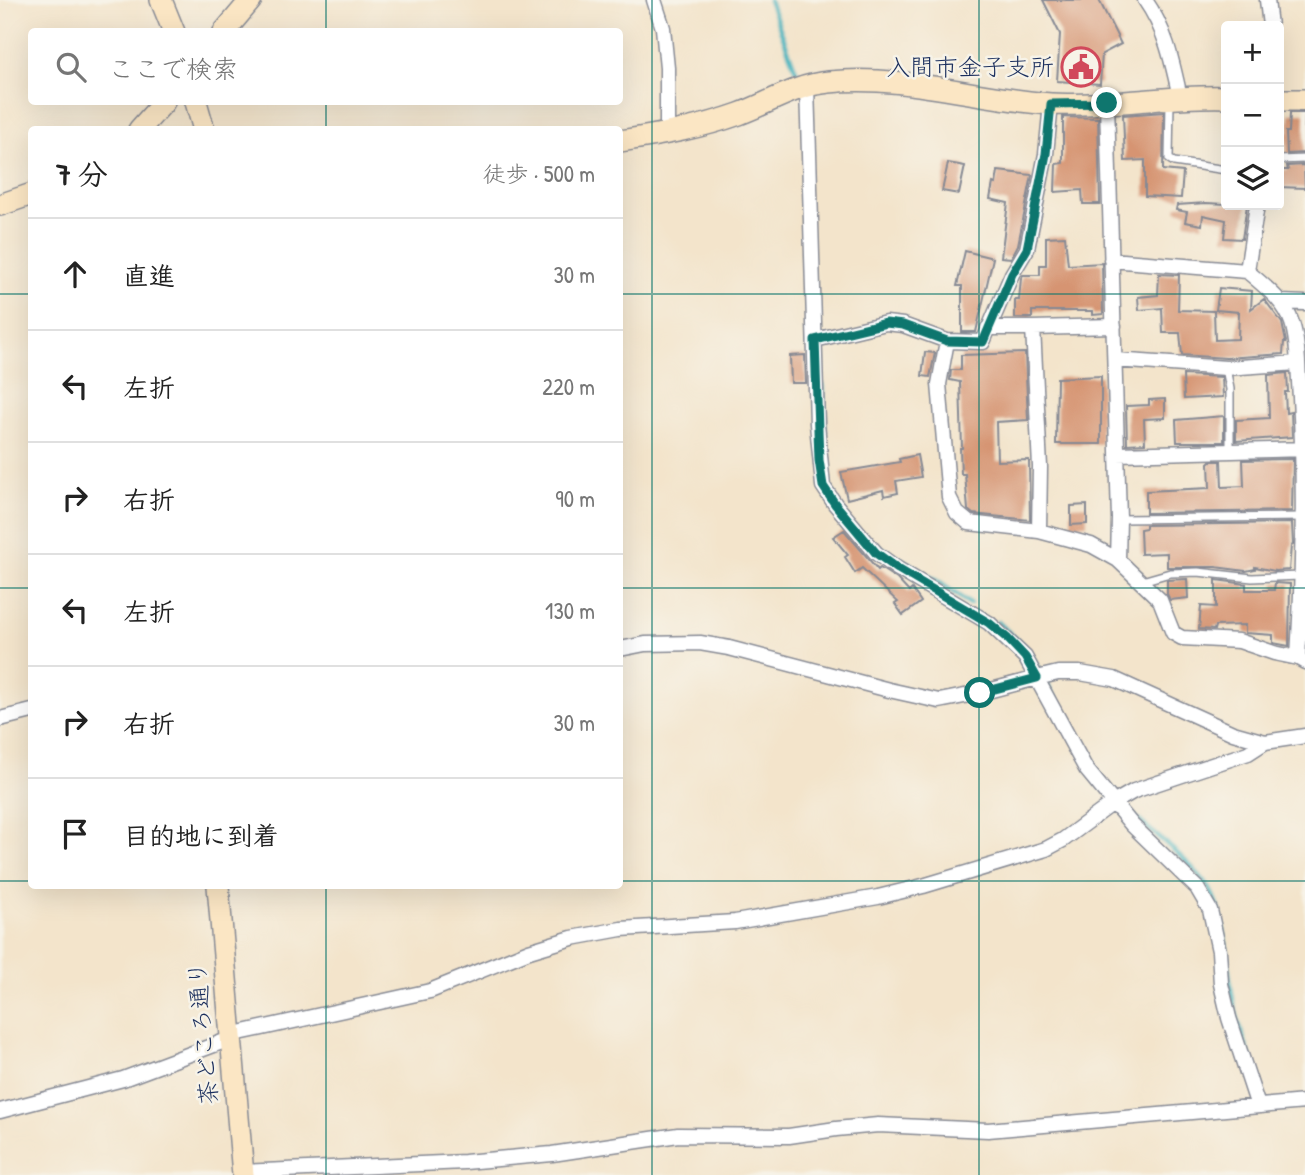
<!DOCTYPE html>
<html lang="ja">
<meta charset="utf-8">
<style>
:root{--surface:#fff;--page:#f6f6f6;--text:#222;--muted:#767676;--line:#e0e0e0}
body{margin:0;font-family:"Patrick Hand","Klee One",sans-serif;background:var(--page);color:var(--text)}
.controls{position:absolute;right:21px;top:21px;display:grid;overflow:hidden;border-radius:7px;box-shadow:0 7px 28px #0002}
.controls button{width:63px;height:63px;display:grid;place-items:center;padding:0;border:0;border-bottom:2px solid var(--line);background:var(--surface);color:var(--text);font:35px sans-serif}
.stop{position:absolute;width:21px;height:21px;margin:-16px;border:5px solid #0f766e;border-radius:50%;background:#fff}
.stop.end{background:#0f766e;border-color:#fff;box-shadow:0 2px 7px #0008}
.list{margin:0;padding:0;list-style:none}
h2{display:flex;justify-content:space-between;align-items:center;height:91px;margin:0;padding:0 28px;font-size:30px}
h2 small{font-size:23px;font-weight:400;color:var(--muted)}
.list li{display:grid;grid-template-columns:46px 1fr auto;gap:21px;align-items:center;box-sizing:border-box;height:112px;padding:0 28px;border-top:2px solid var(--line)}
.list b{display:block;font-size:26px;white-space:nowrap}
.list em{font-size:23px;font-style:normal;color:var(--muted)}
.icon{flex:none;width:38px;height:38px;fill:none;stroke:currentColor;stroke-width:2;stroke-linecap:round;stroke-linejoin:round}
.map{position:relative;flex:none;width:1305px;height:1175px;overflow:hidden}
.search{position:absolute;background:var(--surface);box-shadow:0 7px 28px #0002;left:28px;top:28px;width:595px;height:77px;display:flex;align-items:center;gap:18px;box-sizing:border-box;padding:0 24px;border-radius:7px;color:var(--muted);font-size:26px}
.panel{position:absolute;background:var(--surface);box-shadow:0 7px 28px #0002;left:28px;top:126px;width:595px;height:763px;border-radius:7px}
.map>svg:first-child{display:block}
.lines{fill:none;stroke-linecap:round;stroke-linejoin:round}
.stream{stroke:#43b2bd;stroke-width:4.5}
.building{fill:#d69472}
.lane-casing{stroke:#878a94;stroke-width:10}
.street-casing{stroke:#878a94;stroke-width:17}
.secondary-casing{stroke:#878a94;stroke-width:24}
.lane{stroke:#fff;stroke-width:7}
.street{stroke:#fff;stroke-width:14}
.secondary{stroke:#fbe6c4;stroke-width:21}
.route{stroke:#0f766e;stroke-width:9}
.grid{fill:none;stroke:#0f766e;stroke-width:2;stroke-opacity:0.55}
.labels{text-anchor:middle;stroke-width:5;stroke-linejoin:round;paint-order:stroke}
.poi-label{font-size:24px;fill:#1b2f5e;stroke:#f7f3e8;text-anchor:end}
.street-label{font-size:24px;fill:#1b2f5e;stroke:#f7f3e8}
</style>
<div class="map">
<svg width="1305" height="1175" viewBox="0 0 1305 1175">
<rect width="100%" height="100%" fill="#f7f3e8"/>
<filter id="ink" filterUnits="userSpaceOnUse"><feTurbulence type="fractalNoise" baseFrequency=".0143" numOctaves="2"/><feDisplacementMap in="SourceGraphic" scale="14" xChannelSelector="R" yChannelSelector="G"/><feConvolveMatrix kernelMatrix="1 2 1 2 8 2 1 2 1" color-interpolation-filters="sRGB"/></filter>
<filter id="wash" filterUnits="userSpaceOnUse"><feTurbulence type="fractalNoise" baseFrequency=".00686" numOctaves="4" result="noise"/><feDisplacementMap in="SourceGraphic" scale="28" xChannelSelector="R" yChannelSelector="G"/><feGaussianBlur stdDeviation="1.57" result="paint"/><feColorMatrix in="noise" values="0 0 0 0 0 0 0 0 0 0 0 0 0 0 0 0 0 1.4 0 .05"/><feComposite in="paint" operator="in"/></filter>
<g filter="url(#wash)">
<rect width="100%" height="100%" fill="#f3e4cb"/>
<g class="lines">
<path class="stream" d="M769 0 800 81
M823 385 825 435
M880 547 940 583 970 604
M998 622 1022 645
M1032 657 1067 720
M1130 813C1153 833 1194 864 1209 888 1229 923 1225 966 1234 1005 1238 1026 1247 1046 1253 1067"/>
</g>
<g id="blocks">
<path class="building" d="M1043 0H1099L1121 44 1102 54 1100 84 1057 81 1060 34Z
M1164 112 1163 170 1183 172 1181 198 1145 196V160L1125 161 1123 115Z
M1290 113H1305L1304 153 1287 154 1286 132H1289Z
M1063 117 1098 118 1100 204H1083L1082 190 1055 192 1056 164 1063 163Z
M948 163 965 166 959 194 942 191Z
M1304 165 1305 188 1279 187V170H1288L1287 166Z
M998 171 1032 175 1018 245 1011 258 1001 257 1008 203 990 199 993 183 996 184Z
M1206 203 1247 205 1242 239 1224 238 1226 220 1203 215 1202 225 1185 222 1187 212 1176 210 1177 205Z
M1065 236 1068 265 1102 263 1103 314 1093 315V311H1032V318H1015V300H1019L1021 278 1023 275H1040V265H1046V237Z
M965 251 993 258 976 332H962V286H957Z
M1159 274 1179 275 1178 310 1214 311 1215 340 1238 339 1239 312 1216 310 1219 288 1252 291 1251 309 1264 299 1282 323 1286 342H1284L1283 354 1226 358 1182 355 1180 333H1163L1162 308 1139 310 1138 297 1158 295Z
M925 352 935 353 930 377 922 376Z
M1025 353 1028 420 996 422 997 461 1029 460 1030 520 973 514 968 510 965 474H961L960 448H962L960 382 950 380 951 370H961V355Z
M805 355 806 383H791L790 356Z
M1287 373 1288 392H1285L1286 413 1291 412 1292 437 1236 441V420L1269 418 1268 375Z
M1183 375 1222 377 1223 397 1184 399Z
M1101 376V444H1056L1057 378Z
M1165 399V418L1144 419 1145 443 1127 444 1126 406 1149 405V400Z
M1224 416V442H1177L1176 420Z
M917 455 921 477 896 481 898 493 884 496 883 490 847 499 841 472 900 462 899 459Z
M1293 459 1292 511 1146 513V491L1210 488 1209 463 1211 461H1221L1222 487 1244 486 1243 460Z
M1087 505V524L1071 525V506Z
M1292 523 1293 545 1291 546 1289 570 1275 571 1255 567V569L1246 571 1215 567H1167V553L1141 554 1140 529 1146 528V525Z
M844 530 878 570 880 568 897 579 909 592 912 589 921 602 903 615 895 604 898 602 862 568 855 573 845 557 848 555 833 537Z
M1187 579 1188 598 1170 600 1167 594V580Z
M1216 580 1246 584V590H1274L1275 583 1290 584 1289 646 1273 643V635L1245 633V625L1215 626 1214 630 1199 629 1201 606 1216 607Z"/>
</g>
</g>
<g filter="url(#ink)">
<use href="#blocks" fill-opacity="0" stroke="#878a94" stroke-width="2"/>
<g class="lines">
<g class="lane-casing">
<path id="lane" d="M1170 102 1169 159 1174 162 1226 170
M1279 160 1305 159
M1226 368 1230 389V450
M1119 519 1303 517
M1142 581 1170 573 1198 572 1252 578 1301 576"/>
</g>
<g class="street-casing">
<path id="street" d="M654 0 663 28 667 68V134
M1145 0C1166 30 1172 61 1180 97
M1267 0 1270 26
M807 86 817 424 823 486 835 504 876 553 898 569 989 623 1025 657 1086 769 1132 825 1197 888 1210 910 1219 951 1221 984 1229 1018 1258 1106
M1107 103 1119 519 1118 560
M1257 205 1247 271C1264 286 1285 301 1292 323 1299 344 1298 375 1300 397 1305 484 1303 571 1298 658
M1111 260 1247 271
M1280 302 1305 303
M988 328H1033
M815 340 886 323 903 325 947 341 983 342 1012 274 1027 249 1046 154 1051 104
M947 341 939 384 949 497 957 513 969 523 1039 531 1091 545 1118 560 1160 600 1173 633 1182 638 1239 641 1274 653 1298 658 1305 662
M1115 360 1226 368 1298 363
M1117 454 1305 449
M1039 531 1040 467 1033 328 1114 326
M620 649 645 644 700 643 729 648 889 690 939 701 980 693 1037 678 1058 673H1080L1114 679 1233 733 1265 742 1305 736
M0 719 32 711
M0 1111 123 1079 230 1039 239 1033 430 991 529 951 572 938 621 929 735 922 878 897 923 886 1046 849 1063 840 1113 803 1134 791 1248 753 1265 742
M243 1172 465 1162 552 1154 678 1135 789 1136 836 1129 878 1125 988 1130 1305 1102"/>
</g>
<g class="secondary-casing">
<path id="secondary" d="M161 0 174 32
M224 32 251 0
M1279 100H1305
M196 102 204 130
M139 130 164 102
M620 141C660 135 700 128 739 114 769 103 796 85 829 82 903 74 977 99 1051 104 1109 107 1168 95 1226 97
M0 205 32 194
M218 886 243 1175"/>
</g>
<use href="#lane" class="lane"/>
<use href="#street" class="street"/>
<use href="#secondary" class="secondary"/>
</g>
</g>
<g class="lines" filter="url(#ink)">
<path class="route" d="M980 693 1037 678 1025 657 1008 639 989 623 898 569 876 553 835 504 823 486 819 460 815 340 886 323 903 325 947 341 983 342 1012 274 1027 249 1046 154 1051 104 1107 103"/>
</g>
<path class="grid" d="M326 0V32M652 0V1175M979 0V1175M326 102V130M0 294H32M620 294H1305M0 588H32M620 588H1305M0 881H32M620 881H1305M326 886V1175"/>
<defs>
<g id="civic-ring" transform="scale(2.0125)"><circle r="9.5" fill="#f7f3e8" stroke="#d1495b" stroke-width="1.5"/><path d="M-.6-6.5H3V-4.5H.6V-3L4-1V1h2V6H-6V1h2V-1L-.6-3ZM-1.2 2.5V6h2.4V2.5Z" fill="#d1495b"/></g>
</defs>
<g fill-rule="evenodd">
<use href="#civic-ring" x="1081" y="67"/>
</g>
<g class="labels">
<g class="poi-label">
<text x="1054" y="75">入間市金子支所</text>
</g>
<g class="street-label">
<text transform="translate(203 1033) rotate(-95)" y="8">茶どころ通り</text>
</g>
</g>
</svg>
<div class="controls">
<button>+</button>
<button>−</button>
<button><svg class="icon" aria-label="layers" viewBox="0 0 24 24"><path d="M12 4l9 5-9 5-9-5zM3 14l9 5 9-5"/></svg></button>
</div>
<div class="stop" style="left:980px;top:693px"></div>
<div class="stop end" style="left:1107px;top:103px"></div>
<div class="search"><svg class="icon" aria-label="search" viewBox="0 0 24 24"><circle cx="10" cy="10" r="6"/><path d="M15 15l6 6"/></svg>ここで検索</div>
<section class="panel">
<h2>7 分<small>徒歩 · 500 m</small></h2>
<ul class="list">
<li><svg class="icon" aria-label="ahead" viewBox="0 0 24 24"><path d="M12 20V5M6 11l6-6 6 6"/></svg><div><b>直進</b></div><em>30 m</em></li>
<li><svg class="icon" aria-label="left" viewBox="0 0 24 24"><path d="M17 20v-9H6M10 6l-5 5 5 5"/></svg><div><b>左折</b></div><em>220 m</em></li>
<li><svg class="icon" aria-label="right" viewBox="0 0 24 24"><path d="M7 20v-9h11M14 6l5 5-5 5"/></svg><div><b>右折</b></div><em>90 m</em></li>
<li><svg class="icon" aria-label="left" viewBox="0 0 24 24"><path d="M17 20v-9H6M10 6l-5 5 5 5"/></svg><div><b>左折</b></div><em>130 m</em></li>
<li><svg class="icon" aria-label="right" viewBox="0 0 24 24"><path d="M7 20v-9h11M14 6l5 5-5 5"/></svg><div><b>右折</b></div><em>30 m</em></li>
<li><svg class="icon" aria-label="arrive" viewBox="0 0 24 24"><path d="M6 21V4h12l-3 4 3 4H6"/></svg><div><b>目的地に到着</b></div></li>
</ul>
</section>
</div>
